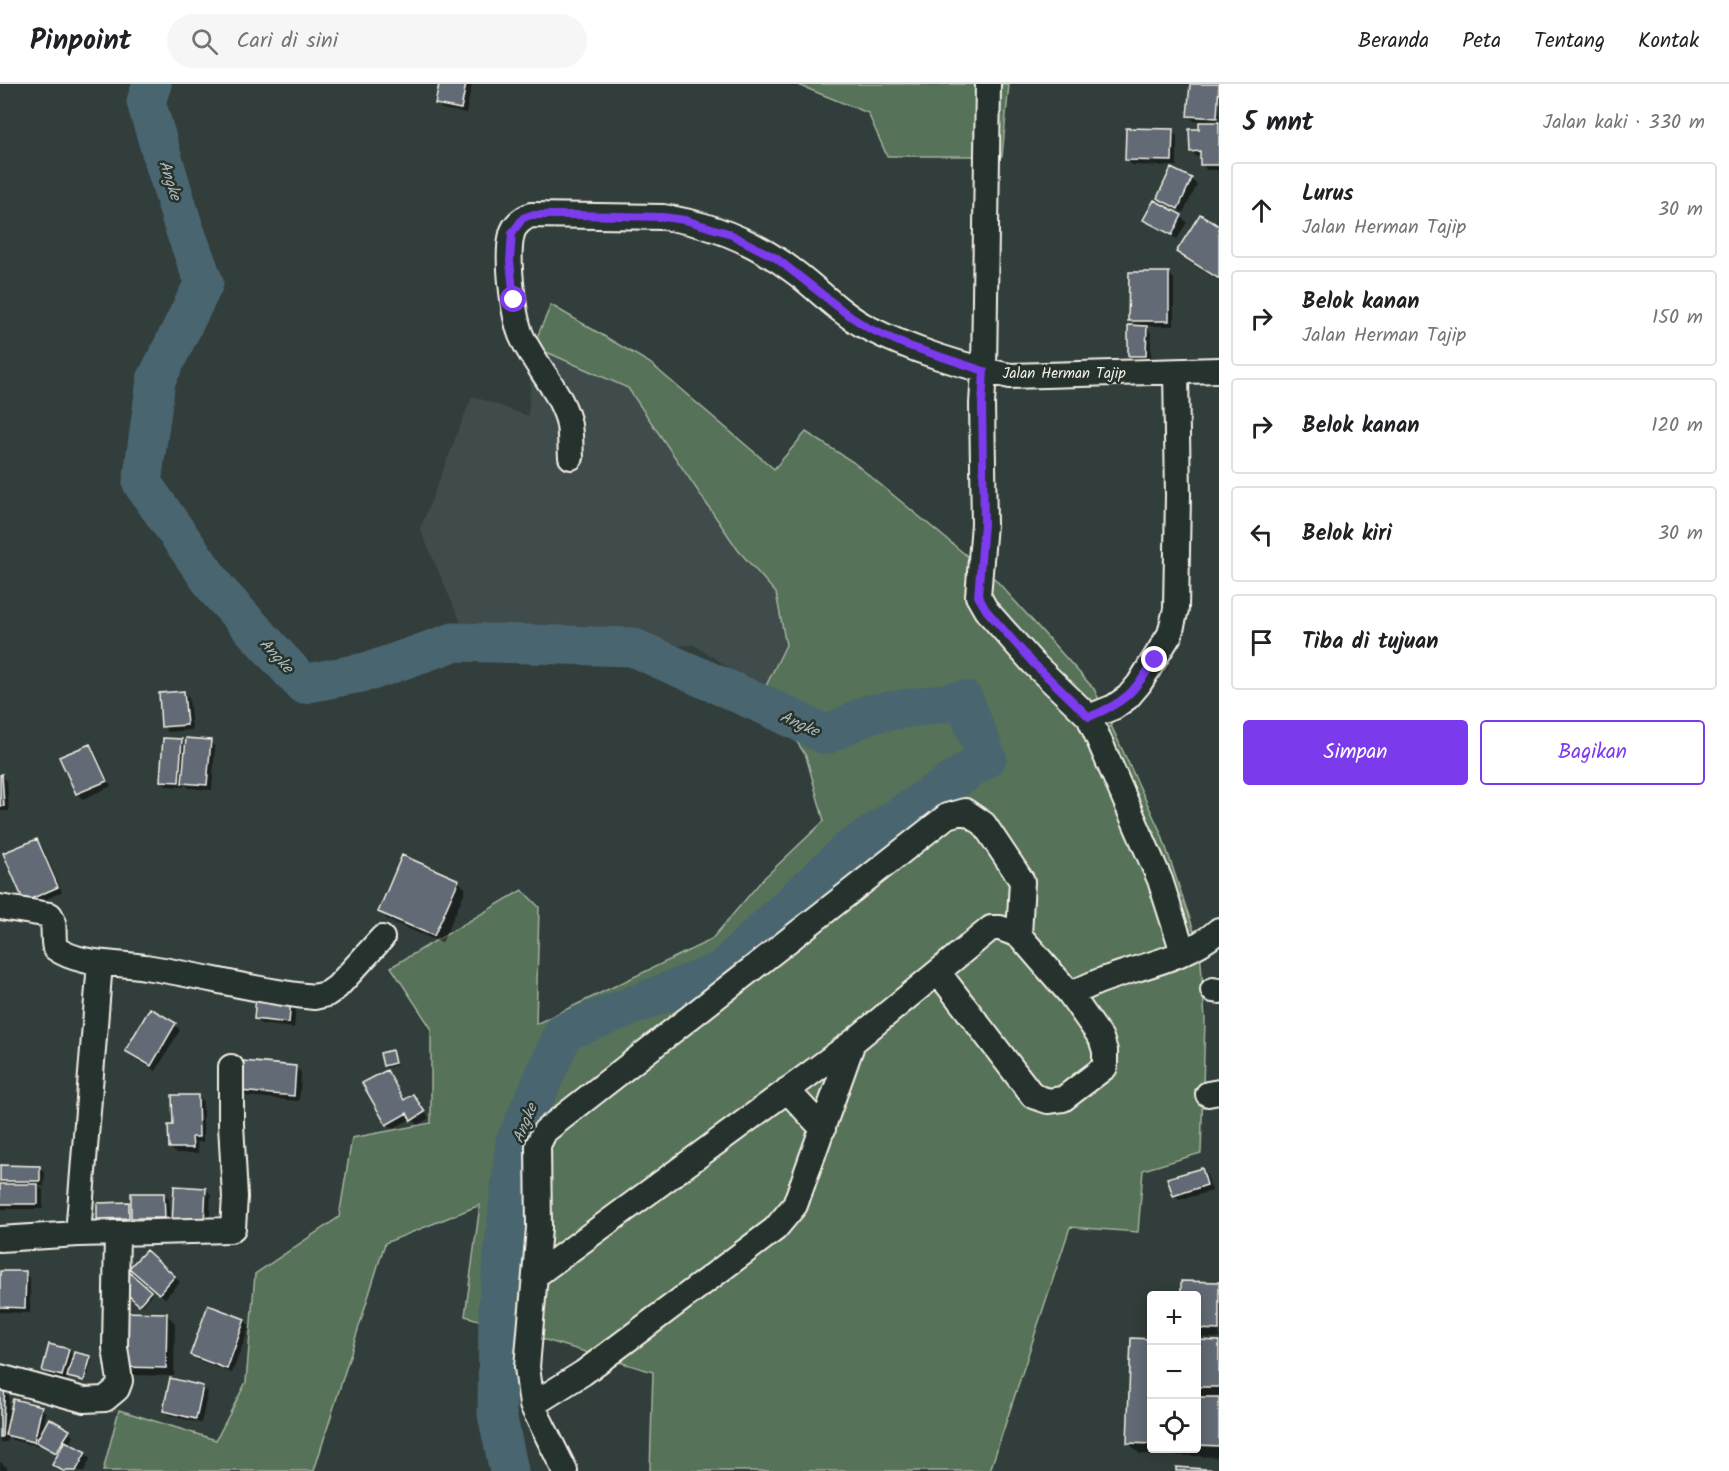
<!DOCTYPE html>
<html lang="id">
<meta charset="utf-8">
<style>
:root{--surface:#fff;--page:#f6f6f6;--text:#202124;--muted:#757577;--line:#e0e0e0;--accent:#7c3aed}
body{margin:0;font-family:Kalam,sans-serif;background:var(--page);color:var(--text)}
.controls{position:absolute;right:18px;bottom:18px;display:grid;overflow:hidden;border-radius:6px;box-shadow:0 3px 15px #0003}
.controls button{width:54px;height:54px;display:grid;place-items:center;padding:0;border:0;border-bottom:2px solid var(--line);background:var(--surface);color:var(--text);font:30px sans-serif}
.stop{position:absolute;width:18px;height:18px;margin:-14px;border:4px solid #7c3aed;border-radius:50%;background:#fff}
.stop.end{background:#7c3aed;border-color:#fff;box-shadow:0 2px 6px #0008}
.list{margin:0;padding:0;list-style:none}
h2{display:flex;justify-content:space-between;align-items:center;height:78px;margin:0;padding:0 24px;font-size:26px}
h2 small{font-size:20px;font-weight:400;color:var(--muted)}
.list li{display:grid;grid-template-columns:39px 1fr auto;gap:18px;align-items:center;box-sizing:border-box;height:96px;margin:0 12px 12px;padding:0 12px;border:2px solid var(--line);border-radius:6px}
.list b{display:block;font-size:22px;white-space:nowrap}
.list p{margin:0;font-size:20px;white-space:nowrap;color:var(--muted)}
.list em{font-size:20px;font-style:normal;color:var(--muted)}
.actions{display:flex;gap:12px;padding:18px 24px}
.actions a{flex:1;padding:14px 0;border:2px solid var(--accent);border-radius:6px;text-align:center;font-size:21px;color:var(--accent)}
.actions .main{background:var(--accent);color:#fff}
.icon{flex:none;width:33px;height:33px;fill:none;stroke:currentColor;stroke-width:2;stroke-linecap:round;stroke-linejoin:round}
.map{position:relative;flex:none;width:1219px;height:1387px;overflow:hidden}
header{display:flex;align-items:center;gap:36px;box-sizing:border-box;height:84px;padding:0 30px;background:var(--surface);border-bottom:2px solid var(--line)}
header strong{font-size:28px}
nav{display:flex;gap:33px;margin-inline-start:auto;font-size:21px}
.search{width:420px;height:54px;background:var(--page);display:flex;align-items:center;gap:15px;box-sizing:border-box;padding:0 21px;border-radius:33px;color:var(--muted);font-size:22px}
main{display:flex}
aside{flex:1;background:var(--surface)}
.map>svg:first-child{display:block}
.built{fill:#404c4c}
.green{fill:#567258;stroke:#a5b2a0;stroke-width:1.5}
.shadow{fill:#0007}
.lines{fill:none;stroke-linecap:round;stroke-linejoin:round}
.river{stroke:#4a656f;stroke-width:39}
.building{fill:#626b75;stroke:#f4f1e8;stroke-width:1.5}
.minor-casing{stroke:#f4f1e8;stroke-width:28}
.minor{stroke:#26332d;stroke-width:24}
.route{stroke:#7c3aed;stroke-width:8}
.labels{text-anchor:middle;stroke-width:5;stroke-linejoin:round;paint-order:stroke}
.street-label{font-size:15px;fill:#f4f1e8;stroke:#26332d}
.water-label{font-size:16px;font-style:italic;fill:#b0b9b8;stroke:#26332d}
</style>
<header>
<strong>Pinpoint</strong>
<div class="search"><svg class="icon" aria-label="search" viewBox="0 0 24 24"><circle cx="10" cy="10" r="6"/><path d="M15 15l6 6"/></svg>Cari di sini</div>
<nav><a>Beranda</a><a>Peta</a><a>Tentang</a><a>Kontak</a></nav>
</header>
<main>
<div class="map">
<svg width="1219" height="1387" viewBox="0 0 1219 1387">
<rect width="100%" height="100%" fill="#323e3b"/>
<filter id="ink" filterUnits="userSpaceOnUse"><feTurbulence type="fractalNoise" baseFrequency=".0167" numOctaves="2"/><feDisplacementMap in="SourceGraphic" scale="12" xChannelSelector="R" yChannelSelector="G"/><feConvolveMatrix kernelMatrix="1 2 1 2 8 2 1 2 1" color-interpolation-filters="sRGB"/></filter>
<g filter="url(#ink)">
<path class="built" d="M533 262 628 304 738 466 776 509 786 561 764 606 694 561 625 565 471 562 420 445 472 312 528 332Z"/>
<path class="green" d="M796 0H1009L1002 72H887L868 29Z
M551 221 650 279 774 385 806 348 853 378 995 495 1094 605 1161 749 1200 865 1205 935 1201 1069 1143 1086 1138 1148 1070 1143 990 1387H650L653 1288 465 1232 480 1121 385 1159 314 1387H103L119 1326 216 1356 246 1298 255 1190 339 1133 352 1054 431 1039V944L391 883 522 806 539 823 536 940 711 856 763 795 824 737 806 672 764 606 786 561 776 509 738 466 628 304 533 262Z"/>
<path class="shadow" d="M440 0H472L466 29 442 25 437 19Z
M1191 0H1219V86H1207L1202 81 1201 72 1197 73 1191 67 1201 46V37H1194L1189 31Z
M1172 46 1177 52V82L1132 81 1127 76Z
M1191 95 1197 101 1183 129 1164 119 1159 114Z
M1155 118 1181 133 1187 138 1177 155 1151 141 1145 136Z
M1201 132 1219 144V197L1186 176 1178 168Z
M1169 190 1174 195V242H1145L1151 249V277H1135L1130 271 1137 243 1130 236Z
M184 609 189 614 192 646 168 648 163 642Z
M182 657 187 662 210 658 215 663 212 706 189 704 184 699V703L167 702 161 696Z
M90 661 95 667 111 702 83 715 77 710 61 674Z
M0 692 7 697 9 727H0Z
M37 757 42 762 62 808 30 822 5 770Z
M458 797 466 805 442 859 388 836 380 827Z
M257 913 296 922 294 944 261 940 255 935Z
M175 941 180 946 156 987 132 973 127 967Z
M391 968 397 981 386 984 384 981Z
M296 983 301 989 299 1017 247 1012 242 1007Z
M387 988 392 993 405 1017 413 1012 429 1034 418 1041 412 1034 392 1045 387 1040Z
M197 1012 203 1018V1058H197L198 1069H176L170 1064 174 1043Z
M0 1083H39L45 1089 44 1102H38L43 1106V1125H2L0 1123Z
M1201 1085 1207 1091 1212 1107 1179 1116 1174 1111Z
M205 1105 211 1110 209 1146 179 1144Z
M164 1110 169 1116 170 1139H138L131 1132V1136L101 1137 99 1134 128 1120 133 1125Z
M146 1168 180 1198 165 1214 137 1189Z
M0 1188 25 1189 30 1194V1229L0 1228Z
M129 1190 152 1210 142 1222 119 1201Z
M1182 1198 1219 1199V1254L1196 1253V1212Z
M166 1230 175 1239 174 1292 131 1291 122 1282Z
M244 1236 250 1242 232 1289 197 1276 191 1270Z
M1152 1256V1364H1196V1258H1219V1373L1140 1370 1129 1359Z
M50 1262 69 1267 75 1273 90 1274 92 1276 86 1298 69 1292 67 1297 49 1292 44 1286Z
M0 1302 9 1307 8 1337 41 1323 46 1329 43 1346 69 1347 74 1352 69 1361 85 1369 90 1375 84 1387 59 1386 54 1381 59 1372 40 1360 39 1362 12 1356 8 1351 7 1358H0Z
M202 1303 208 1308 201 1339 170 1332 164 1327Z
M0 1378 7 1383V1387H0Z"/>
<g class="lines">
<path class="river" d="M152 0 146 18 183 141 204 199 156 296 142 399 218 507 303 600 371 587 454 558 632 563 775 626 826 651 869 630 964 616 987 674 847 767 721 887 564 948 515 1058 498 1219 497 1330 509 1387"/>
</g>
<path class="building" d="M439 0H466L461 25 435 20Z
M1190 0H1219L1217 34 1187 32Z
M1199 38H1219V81H1200V67L1190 68 1189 45H1199Z
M1126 44 1173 45 1172 77 1125 76Z
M1171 84 1192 94 1178 125 1157 114Z
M1154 116 1182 131 1172 151 1143 136Z
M1200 130 1219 142V195L1176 168Z
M1129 188H1169V237H1128Z
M1128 241 1147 242 1146 272H1128Z
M184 607 187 641 161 643 159 609Z
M163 654 182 655 179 698 160 697Z
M186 654 211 656 207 701 182 699Z
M90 660 107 697 76 710 59 673Z
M2 690 4 722H0V691Z
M37 755 58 803 24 818 3 769Z
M402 771 459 796 434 852 378 828Z
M256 912 291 915 289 939 254 935Z
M150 924 176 939 151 982 125 967Z
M392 966 395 979 383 982 380 969Z
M243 977 296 982 294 1012 240 1007Z
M387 986 404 1016 413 1010 425 1028 411 1037 407 1029 386 1041 362 999Z
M172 1011H198L199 1053H192L193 1064H169L168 1041H173Z
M0 1081 40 1082V1097H0Z
M1202 1084 1207 1101 1173 1112 1167 1094Z
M0 1100H38V1120H0Z
M174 1102 206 1104 204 1141 172 1140Z
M131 1109H164L165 1134H131Z
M129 1118V1134L97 1135V1119Z
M146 1166 175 1192 159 1210 129 1184Z
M0 1187H26L25 1224 0 1223Z
M129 1188 151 1207 139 1221 117 1201Z
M1181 1197 1219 1198V1246L1196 1245V1212H1181Z
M208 1221 245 1235 227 1285 190 1271Z
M122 1228 167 1229 166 1284 121 1283Z
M1131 1254 1152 1255V1360L1127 1359Z
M1196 1256 1219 1257V1303H1196Z
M49 1260 69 1265 62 1292 42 1287Z
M74 1268 91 1272 84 1297 67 1293Z
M170 1294 203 1302 196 1335 163 1327Z
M0 1300H5L2 1353H0Z
M1196 1313H1219V1362L1196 1361Z
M13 1315 42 1322 34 1358 5 1351Z
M49 1334 70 1346 56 1369 36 1358Z
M65 1357 86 1368 76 1387H63L52 1381Z
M1176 1383 1219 1386V1387H1176Z"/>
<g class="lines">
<g class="minor-casing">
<path id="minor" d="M988 0 984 287 982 320 984 440 978 512 986 526 1033 579 1089 633 1160 796 1183 868
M571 373C570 361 571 348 568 336 559 305 534 280 521 251 513 230 506 172 512 150 514 141 523 134 531 131L663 133C712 140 756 158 796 189 820 207 841 230 868 244 909 265 965 283 1010 292L1219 286
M1089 633 1114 623 1128 613 1139 600 1170 550 1176 525 1178 411 1176 288
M0 823 50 831C56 840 52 853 55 864 80 882 116 878 145 883 201 891 258 908 314 913L327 910 337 903 382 854
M938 888 1033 1012 1048 1017 1063 1015 1105 983V967L1101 954 1070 910
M1213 906 1219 907
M853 958 795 1121 775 1145 583 1289 532 1321 527 1283 539 1144 538 1061 545 1047 947 732 965 727 984 740 1022 797 1019 851
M787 1006 823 1045
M1208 1010 1219 1008
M78 1150 100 879
M0 1155 78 1150 230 1146 233 1144 235 1113 231 1040V983
M536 1191 853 958 991 844H1000L1019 851 1070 910C1080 906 1090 901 1100 897 1139 882 1187 875 1219 846
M0 1293 84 1316 105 1315 117 1305 120 1297 115 1264 117 1150
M532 1321 565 1387"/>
</g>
<use href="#minor" class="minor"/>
</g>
</g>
<g class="lines" filter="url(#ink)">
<path class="route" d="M514 216 510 177 512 149 523 134 531 131H575L663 133 685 136 728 149 776 174 847 230 868 244 906 261 984 287 982 320 984 440 978 512 986 526 1033 579 1089 633C1126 618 1133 609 1155 576"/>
</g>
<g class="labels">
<g class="street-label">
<text x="1064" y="294">Jalan Herman Tajip</text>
</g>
<g class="water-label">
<text transform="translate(171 96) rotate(72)" y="6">Angke</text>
<text transform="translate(277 571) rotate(47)" y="6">Angke</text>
<text transform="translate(800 639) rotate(24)" y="6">Angke</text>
<text transform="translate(524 1039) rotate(-68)" y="6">Angke</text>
</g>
</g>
</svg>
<div class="controls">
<button>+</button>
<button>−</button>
<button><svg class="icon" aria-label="locate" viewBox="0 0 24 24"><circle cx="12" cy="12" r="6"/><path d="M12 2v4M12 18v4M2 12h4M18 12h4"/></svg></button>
</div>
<div class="stop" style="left:514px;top:216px"></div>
<div class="stop end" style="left:1155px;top:576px"></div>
</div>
<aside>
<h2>5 mnt<small>Jalan kaki · 330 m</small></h2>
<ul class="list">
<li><svg class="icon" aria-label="ahead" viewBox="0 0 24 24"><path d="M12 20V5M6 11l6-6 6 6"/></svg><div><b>Lurus</b><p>Jalan Herman Tajip</p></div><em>30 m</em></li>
<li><svg class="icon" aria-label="right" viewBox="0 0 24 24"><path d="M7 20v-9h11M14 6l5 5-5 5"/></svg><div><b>Belok kanan</b><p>Jalan Herman Tajip</p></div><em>150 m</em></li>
<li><svg class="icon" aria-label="right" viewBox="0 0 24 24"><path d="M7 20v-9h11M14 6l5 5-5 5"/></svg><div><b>Belok kanan</b></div><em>120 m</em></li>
<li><svg class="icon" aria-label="left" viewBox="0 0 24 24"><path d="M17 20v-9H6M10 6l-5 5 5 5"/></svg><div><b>Belok kiri</b></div><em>30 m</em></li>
<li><svg class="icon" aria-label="arrive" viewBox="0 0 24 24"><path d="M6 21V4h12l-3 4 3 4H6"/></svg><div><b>Tiba di tujuan</b></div></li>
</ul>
<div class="actions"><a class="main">Simpan</a><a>Bagikan</a></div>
</aside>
</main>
